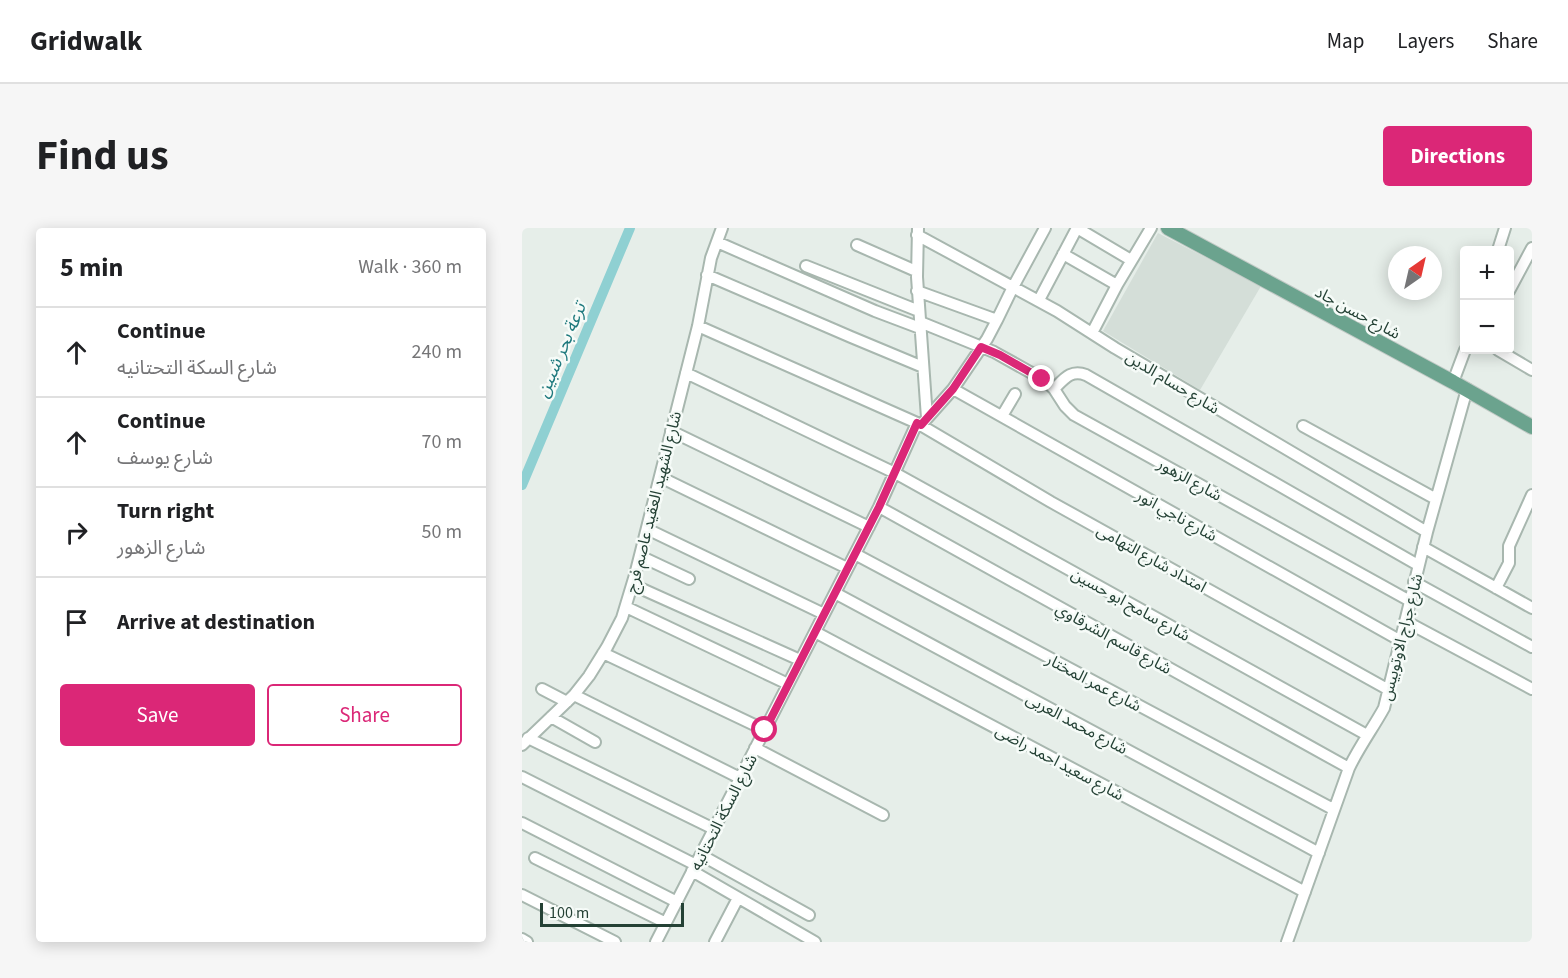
<!DOCTYPE html>
<meta charset="utf-8">
<style>
:root{--surface:#fff;--page:#f6f6f6;--text:#202124;--muted:#757577;--line:#e0e0e0;--accent:#db2777}
body{margin:0;font-family:"Source Sans 3","Noto Sans Arabic",sans-serif;background:var(--page);color:var(--text)}
.controls{position:absolute;right:18px;top:18px;display:grid;overflow:hidden;border-radius:6px;box-shadow:0 3px 15px #0003}
.controls button{width:54px;height:54px;display:grid;place-items:center;padding:0;border:0;border-bottom:2px solid var(--line);background:var(--surface);color:var(--text);font:30px sans-serif}
.compass{position:absolute;left:866px;top:18px;width:54px;height:54px;border-radius:50%;background:var(--surface);box-shadow:0 3px 15px #0003;rotate:34deg}
.scale{position:absolute;left:18px;bottom:15px;width:144px;box-sizing:border-box;padding-left:6px;border:3px solid #244135;border-top:0;font-size:16px;line-height:21px;white-space:nowrap;color:#244135;-webkit-text-stroke:4px #f6fbf8;paint-order:stroke}
.stop{position:absolute;width:18px;height:18px;margin:-14px;border:4px solid #db2777;border-radius:50%;background:#fff}
.stop.end{background:#db2777;border-color:#fff;box-shadow:0 2px 6px #0008}
.list{margin:0;padding:0;list-style:none}
h2{display:flex;justify-content:space-between;align-items:center;height:78px;margin:0;padding:0 24px;font-size:26px}
h2 small{font-size:20px;font-weight:400;color:var(--muted)}
.list li{display:grid;grid-template-columns:39px 1fr auto;gap:18px;align-items:center;box-sizing:border-box;height:90px;padding:0 24px;border-top:2px solid var(--line)}
.list b{display:block;font-size:22px;white-space:nowrap}
.list p{margin:0;font-size:20px;white-space:nowrap;color:var(--muted)}
.list em{font-size:20px;font-style:normal;color:var(--muted)}
.actions{display:flex;gap:12px;padding:18px 24px}
.actions a{flex:1;padding:14px 0;border:2px solid var(--accent);border-radius:6px;text-align:center;font-size:21px;color:var(--accent)}
.actions .main{background:var(--accent);color:#fff}
.icon{flex:none;width:33px;height:33px;fill:none;stroke:currentColor;stroke-width:2;stroke-linecap:round;stroke-linejoin:round}
.map{position:relative;flex:none;width:1010px;height:714px;overflow:hidden;border-radius:6px}
header{display:flex;align-items:center;gap:36px;box-sizing:border-box;height:84px;padding:0 30px;background:var(--surface);border-bottom:2px solid var(--line)}
header strong{font-size:28px}
nav{display:flex;gap:33px;margin-inline-start:auto;font-size:21px}
.intro{display:flex;align-items:center;justify-content:space-between;box-sizing:border-box;height:144px;padding:0 36px}
h1{margin:0;font-size:42px}
.button{padding:15px 27px;border-radius:6px;background:var(--accent);color:#fff;font-size:21px;font-weight:700}
main{display:flex;gap:36px;padding:0 36px}
aside{flex:1;background:var(--surface);border-radius:6px;box-shadow:0 3px 15px #0003}
.map>svg:first-child{display:block}
.built{fill:#d4ded8}
.lines{fill:none;stroke-linecap:round;stroke-linejoin:round}
.canal{stroke:#8fd0d2;stroke-width:10}
.minor-casing{stroke:#a8b7af;stroke-width:14}
.major-casing{stroke:#c2cac6;stroke-width:16}
.minor{stroke:#fff;stroke-width:10}
.major{stroke:#6ba38e;stroke-width:14}
.route{stroke:#db2777;stroke-width:8}
.labels{text-anchor:middle;stroke-width:5;stroke-linejoin:round;paint-order:stroke}
.street-label{font-size:16px;fill:#244135;stroke:#f6fbf8}
.water-label{font-size:18px;font-style:italic;fill:#1e797d;stroke:#f6fbf8}
</style>
<header>
<strong>Gridwalk</strong>
<nav><a>Map</a><a>Layers</a><a>Share</a></nav>
</header>
<div class="intro"><h1>Find us</h1><a class="button">Directions</a></div>
<main>
<aside>
<h2>5 min<small>Walk · 360 m</small></h2>
<ul class="list">
<li><svg class="icon" aria-label="ahead" viewBox="0 0 24 24"><path d="M12 20V5M6 11l6-6 6 6"/></svg><div><b>Continue</b><p>شارع السكة التحتانيه</p></div><em>240 m</em></li>
<li><svg class="icon" aria-label="ahead" viewBox="0 0 24 24"><path d="M12 20V5M6 11l6-6 6 6"/></svg><div><b>Continue</b><p>شارع يوسف</p></div><em>70 m</em></li>
<li><svg class="icon" aria-label="right" viewBox="0 0 24 24"><path d="M7 20v-9h11M14 6l5 5-5 5"/></svg><div><b>Turn right</b><p>شارع الزهور</p></div><em>50 m</em></li>
<li><svg class="icon" aria-label="arrive" viewBox="0 0 24 24"><path d="M6 21V4h12l-3 4 3 4H6"/></svg><div><b>Arrive at destination</b></div></li>
</ul>
<div class="actions"><a class="main">Save</a><a>Share</a></div>
</aside>
<div class="map">
<svg width="1010" height="714" viewBox="0 0 1010 714">
<rect width="100%" height="100%" fill="#e6eee9"/>
<path class="built" d="M636 5 739 58 678 162 581 103Z"/>
<g class="lines">
<path class="canal" d="M0 257 108 0"/>
<g class="minor-casing">
<path id="minor" d="M396 0 395 49 405 190
M555 0 609 32
M395 7 535 83 593 120 905 304
M195 14 353 83 398 100
M335 17 394 43
M976 22 983 0
M541 26 595 57
M284 38 397 83
M185 47 329 109 401 139
M395 63 475 92
M987 63 1010 20
M517 72 555 0
M398 94 472 124 524 153 532 161 543 178 552 187 888 373
M176 98 395 195 529 274 867 462
M570 105 595 57 629 0
M976 122 1010 142
M164 145 373 245 845 507
M931 154 943 122
M431 161 879 413
M532 161C542 151 549 141 564 147L896 337
M480 188 493 166
M399 197 431 161 465 111 475 92 491 59 523 0
M781 198 914 271
M149 203 347 299
M138 249 325 340
M357 279 827 540
M125 301 302 386
M901 319 1010 380
M333 326 811 581
M118 328 167 351
M892 354 1010 419
M111 357 278 432
M974 360 987 335V318L1010 267
M313 365 797 625
M104 379 266 456
M883 393 1010 461
M293 404 783 664
M81 425 243 502
M20 461 45 474
M52 467 218 550
M29 489 73 514
M6 510 192 601
M0 517 52 467 67 448 85 419 100 390 113 347 176 98 189 30 200 0
M233 520 361 587
M0 549 174 637
M0 595 155 674
M179 627 287 687
M13 630 144 695
M170 643 293 714
M0 667 93 714
M0 711 5 714
M134 714 357 279 395 195
M193 714 216 670
M765 714 827 540C837 519 851 500 862 480L905 304 945 161"/>
</g>
<g class="major-casing">
<path id="major" d="M646 0 931 154 1010 199"/>
</g>
<use href="#minor" class="minor"/>
<use href="#major" class="major"/>
</g>
<g class="lines">
<path class="route" d="M243 502 357 279 395 195 399 197 431 161 459 119 478 127 520 151"/>
</g>
<g class="labels">
<g class="street-label">
<text transform="translate(836 84) rotate(28)" y="6">شارع حسن جاد</text>
<text transform="translate(651 154) rotate(31)" y="6">شارع حسام الدين</text>
<text transform="translate(668 251) rotate(29)" y="6">شارع الزهور</text>
<text transform="translate(131 274) rotate(-76)" y="6">شارع الشهيد العقيد عاصم فرج</text>
<text transform="translate(655 287) rotate(29)" y="6">شارع ناجي انور</text>
<text transform="translate(630 330) rotate(29)" y="6">امتداد شارع التهامى</text>
<text transform="translate(609 376) rotate(29)" y="6">شارع سامح ابو حسين</text>
<text transform="translate(879 409) rotate(-76)" y="6">شارع جراج الاوتوبيس</text>
<text transform="translate(592 410) rotate(29)" y="6">شارع قاسم الشرقاوي</text>
<text transform="translate(572 454) rotate(28)" y="6">شارع عمر المختار</text>
<text transform="translate(555 495) rotate(28)" y="6">شارع محمد العربى</text>
<text transform="translate(538 534) rotate(28)" y="6">شارع سعيد احمد راضى</text>
<text transform="translate(201 584) rotate(-63)" y="6">شارع السكة التحتانيه</text>
</g>
<g class="water-label">
<text transform="translate(39 122) rotate(-67)" y="6">ترعة بحر شبين</text>
</g>
</g>
</svg>
<div class="controls">
<button>+</button>
<button>−</button>
</div>
<svg class="compass" viewBox="-18 -18 36 36"><path d="M0-13l5 13h-10z" fill="#e53935"/><path d="M0 13l5-13h-10z" fill="#757577"/></svg>
<div class="scale">100 m</div>
<div class="stop" style="left:243px;top:502px"></div>
<div class="stop end" style="left:520px;top:151px"></div>
</div>
</main>
